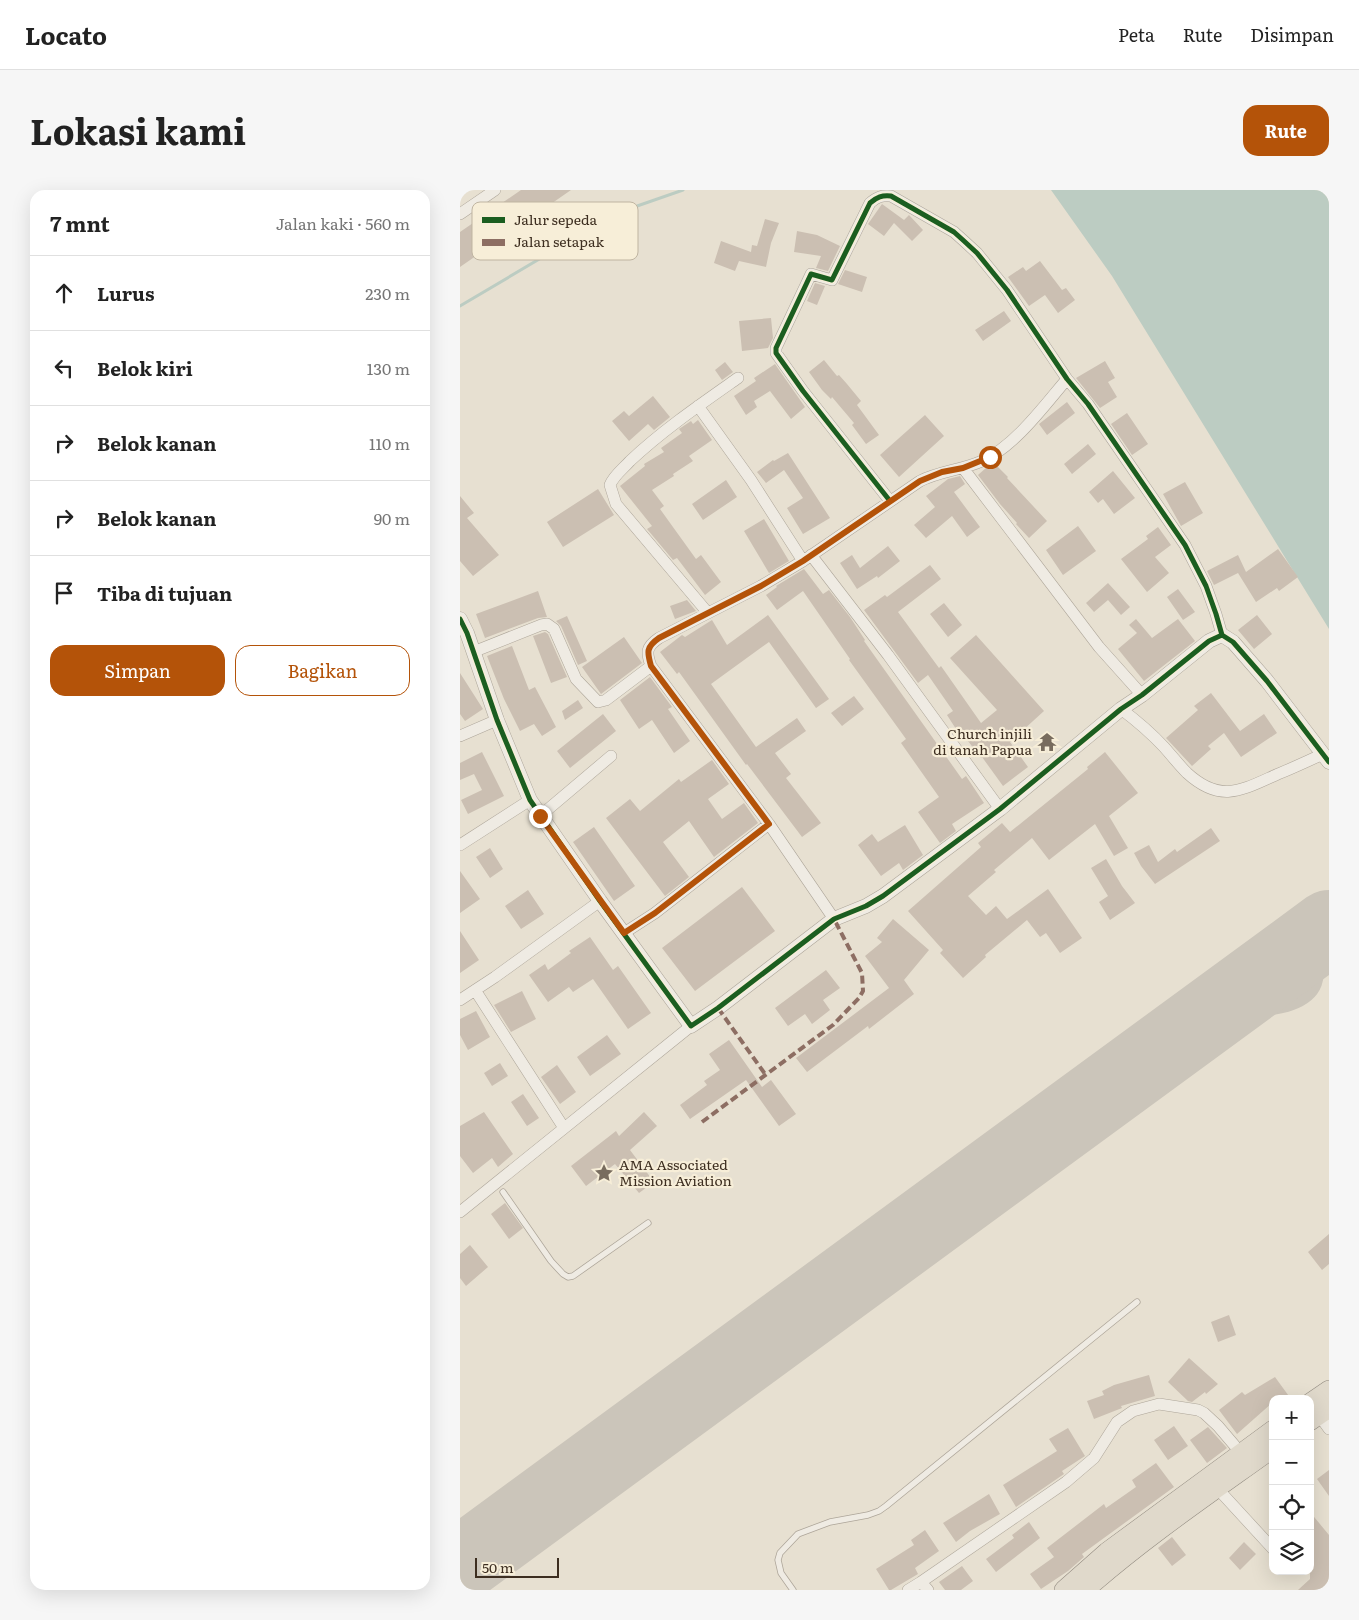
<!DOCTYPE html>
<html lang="id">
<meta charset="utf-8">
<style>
:root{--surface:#fff;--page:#f6f6f6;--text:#222;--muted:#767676;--line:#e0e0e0;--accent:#b45309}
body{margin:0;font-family:Literata,serif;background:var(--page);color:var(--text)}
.controls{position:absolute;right:15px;bottom:15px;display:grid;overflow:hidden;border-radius:10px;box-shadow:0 5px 20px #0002}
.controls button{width:45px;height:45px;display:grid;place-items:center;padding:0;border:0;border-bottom:1px solid var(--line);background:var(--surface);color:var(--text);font:25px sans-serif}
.scale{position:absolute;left:15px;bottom:12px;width:84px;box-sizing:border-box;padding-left:5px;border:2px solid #3d2e20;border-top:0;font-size:14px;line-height:18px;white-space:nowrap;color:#3d2e20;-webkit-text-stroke:4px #f7eed8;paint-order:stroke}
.stop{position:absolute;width:15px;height:15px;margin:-11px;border:4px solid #b45309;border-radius:50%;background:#fff}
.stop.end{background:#b45309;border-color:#fff;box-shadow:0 1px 5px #0008}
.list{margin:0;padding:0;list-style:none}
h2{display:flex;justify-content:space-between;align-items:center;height:65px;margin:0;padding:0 20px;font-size:21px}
h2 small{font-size:16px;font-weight:400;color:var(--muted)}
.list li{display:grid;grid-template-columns:32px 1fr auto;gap:15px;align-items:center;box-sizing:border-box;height:75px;padding:0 20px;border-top:1px solid var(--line)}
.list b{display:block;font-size:19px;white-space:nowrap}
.list em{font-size:16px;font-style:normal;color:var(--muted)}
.actions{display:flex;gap:10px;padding:15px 20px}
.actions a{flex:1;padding:11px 0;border:1px solid var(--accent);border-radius:15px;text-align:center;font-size:18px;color:var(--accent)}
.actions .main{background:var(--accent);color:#fff}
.icon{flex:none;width:28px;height:28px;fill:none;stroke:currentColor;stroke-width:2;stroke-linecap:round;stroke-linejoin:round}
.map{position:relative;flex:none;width:869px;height:1400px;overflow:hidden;border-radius:15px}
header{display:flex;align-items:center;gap:30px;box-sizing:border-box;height:70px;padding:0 25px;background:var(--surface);border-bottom:1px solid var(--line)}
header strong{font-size:24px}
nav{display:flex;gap:28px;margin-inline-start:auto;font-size:18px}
.intro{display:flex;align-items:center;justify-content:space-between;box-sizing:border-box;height:120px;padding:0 30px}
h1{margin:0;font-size:35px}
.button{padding:12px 22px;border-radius:15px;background:var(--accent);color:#fff;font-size:18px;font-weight:700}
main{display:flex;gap:30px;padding:0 30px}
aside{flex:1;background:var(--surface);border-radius:15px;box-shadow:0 5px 20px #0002}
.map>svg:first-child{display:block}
.water{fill:#bcccc2}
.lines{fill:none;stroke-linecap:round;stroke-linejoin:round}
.stream{stroke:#bcccc2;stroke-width:3}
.taxiway{stroke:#cbc5ba;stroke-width:30}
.runway{stroke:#cbc5ba;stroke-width:76}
.building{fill:#cbbfb2}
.service-casing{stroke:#ada599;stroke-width:7}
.minor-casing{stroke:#ada599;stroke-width:12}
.tertiary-casing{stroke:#ada599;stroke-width:15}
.trunk-casing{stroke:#928b80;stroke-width:20}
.service{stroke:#efebe3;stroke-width:5.5}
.minor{stroke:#efebe3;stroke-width:11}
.tertiary{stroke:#efebe3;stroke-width:14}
.trunk{stroke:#e0d9cb;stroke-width:19}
.quiet{stroke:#8d6e63;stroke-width:4;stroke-dasharray:8 4;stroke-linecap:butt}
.cycleway-casing{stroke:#f7eed8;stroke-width:8}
.cycleway{stroke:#1b5e20;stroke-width:5}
.route{stroke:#b45309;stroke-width:6}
.labels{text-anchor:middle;stroke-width:4.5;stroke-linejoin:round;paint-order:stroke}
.poi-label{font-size:14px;fill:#3d2e20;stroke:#f7eed8;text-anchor:end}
.key{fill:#f7eed8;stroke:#bfb4a1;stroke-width:1}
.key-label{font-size:14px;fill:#3d2e20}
</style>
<header>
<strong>Locato</strong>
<nav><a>Peta</a><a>Rute</a><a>Disimpan</a></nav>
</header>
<div class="intro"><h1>Lokasi kami</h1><a class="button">Rute</a></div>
<main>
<aside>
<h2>7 mnt<small>Jalan kaki · 560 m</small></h2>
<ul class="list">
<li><svg class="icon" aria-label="ahead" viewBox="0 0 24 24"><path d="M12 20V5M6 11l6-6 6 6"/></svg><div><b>Lurus</b></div><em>230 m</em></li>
<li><svg class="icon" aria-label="left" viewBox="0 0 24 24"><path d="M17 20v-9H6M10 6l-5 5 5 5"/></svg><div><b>Belok kiri</b></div><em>130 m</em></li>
<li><svg class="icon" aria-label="right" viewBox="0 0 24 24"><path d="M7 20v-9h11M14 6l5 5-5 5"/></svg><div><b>Belok kanan</b></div><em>110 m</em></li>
<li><svg class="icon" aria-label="right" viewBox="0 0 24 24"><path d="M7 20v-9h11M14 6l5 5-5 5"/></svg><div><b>Belok kanan</b></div><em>90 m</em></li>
<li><svg class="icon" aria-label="arrive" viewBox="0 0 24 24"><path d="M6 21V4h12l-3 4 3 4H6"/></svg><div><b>Tiba di tujuan</b></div></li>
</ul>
<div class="actions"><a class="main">Simpan</a><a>Bagikan</a></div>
</aside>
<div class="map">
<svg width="869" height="1400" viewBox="0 0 869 1400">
<rect width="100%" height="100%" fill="#e7e0d1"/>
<path class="water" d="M591 0H869V439L652 86Z"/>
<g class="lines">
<path class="stream" d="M0 116 157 23 223 0"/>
<path class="taxiway" d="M765 815C783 813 811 812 828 806 848 799 856 784 840 768L829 767"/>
<path class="runway" d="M0 1375 869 738"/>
</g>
<path class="building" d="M61 0H111L0 77V42Z
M422 14 444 30 449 25 463 40 452 51 434 33 424 46 408 34Z
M305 29 319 33 311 53 306 77 279 71 275 81 254 73 261 51 291 62 292 55 297 56Z
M337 41 357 45 380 56 368 81 356 78 361 66 334 62Z
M580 71 602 100 606 98 615 110 598 123 585 105 569 116 548 87 563 77 566 81Z
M385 80 407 87 402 102 378 94Z
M355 93 365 96 357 115 347 111Z
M544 121 551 131 523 151 515 140Z
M311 128 313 148 308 158 282 161 279 131Z
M364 170 377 186 379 185 387 194 401 211 397 215 419 245 406 254 392 235 394 233 372 207 371 209 362 200 349 182Z
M645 171 655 188 648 192 657 207 640 218 616 188Z
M265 172 273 182 262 190 255 180Z
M315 174 345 217 331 229 310 201 294 211 297 217 286 225 274 206 296 191 294 188Z
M193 206 210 227 194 240 188 234 169 251 152 231 164 221 169 226Z
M607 212 615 223 587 245 579 234Z
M667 223 688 254 672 265 651 234Z
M465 225 484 246 439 287 420 265Z
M238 230 252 250 229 266 233 271 213 284 214 286 192 300 204 316 200 319 236 369 241 365 261 392 245 405 217 368 213 370 187 339 192 336 160 296 185 276 184 274 204 262 201 258 222 243 219 239 231 231 233 234Z
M628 254 636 264 612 284 604 274Z
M328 263 370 328 343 344 327 318 343 308 324 280 306 293 297 282 313 270 314 271Z
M534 273 548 287 547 288 587 331 569 348 556 334 557 333 540 314 518 285 527 277Z
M653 281 675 308 654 324 643 309 638 313 629 302Z
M500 286 505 294 494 302 520 337 507 347 492 326 466 348 454 335 475 317 466 306 488 289Z
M266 290 277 307 243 330 232 314Z
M725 292 743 323 721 336 703 304Z
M138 299 154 325 103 357 87 332Z
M0 306 14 323 7 328 39 365 13 386 0 371Z
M304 329 329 371 309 383 284 341Z
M618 336 636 361 603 385 586 360Z
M698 337 711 355 695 367 709 383 687 402 661 369 688 349 686 346Z
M428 356 440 371 418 388 417 386 397 399 380 373 392 365 400 378Z
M818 359 838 387 819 401 817 398 796 412 778 383 754 395 747 381 778 365 786 382Z
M470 375 481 389 438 422 479 478 481 476 521 533 537 520 490 468 516 445 584 521 550 552 568 577 543 596 522 567 521 568 498 538 496 539 487 525 493 521 468 485 458 493 404 420 425 405 427 407Z
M344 379 363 404 369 400 390 427 405 450 404 451 502 589 506 586 524 613 492 634 496 641 480 653 458 622 479 607 441 553 446 549 389 470 390 469 343 401 317 420 306 405 317 397 316 396Z
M648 393 670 417 661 425 648 410 634 422 626 413Z
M718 399 735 422 723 430 707 407Z
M78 401 87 427 78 428 25 448 16 424Z
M227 410 236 421 215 429 210 416Z
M484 413 502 435 488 447 470 424Z
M308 425 369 509 356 518 309 452 251 494 296 557 337 528 346 541 315 563 331 584 326 588 361 633 342 647 287 574 286 575 219 482 217 484 200 462 222 445 225 447 252 430 267 455Z
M797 425 812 444 794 459 778 440Z
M107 426 127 471 118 475 101 436 96 431Z
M676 429 692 448 718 429 735 451 684 491 658 459 677 443 669 435Z
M85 442 88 444 107 487 91 493 73 446Z
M164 447 182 473 141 504 122 477Z
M52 456 69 500 75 497 96 537 82 546 74 534 60 541 44 509 27 466Z
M0 483 23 519 5 531 0 524Z
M190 487 212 517 208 519 230 551 214 563 192 530 179 539 160 510Z
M751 503 780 541 804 524 817 543 781 567 764 543 748 556 751 559 732 576 706 548 738 520 734 516Z
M394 506 404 519 382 536 371 523Z
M118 510 123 518 105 530 102 521Z
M143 524 156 541 110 578 97 561Z
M22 562 44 606 8 624 1 610 22 600 14 584 0 590V573Z
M645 562 678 603 649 626 668 658 654 666 635 634 589 670 572 648 534 680 536 682 508 706 526 725 536 716 547 729 588 699 622 748 600 763 586 743 580 747 567 730 525 765 526 767 503 788 480 763 483 760 448 721 521 657 518 653 542 633 550 642 628 579 627 577Z
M252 570 269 594 248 609 262 629 284 613 298 633 254 667 229 631 203 652 229 687 205 706 146 628 170 609 180 621 219 589 221 592Z
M445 635 463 665 443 680 439 673 421 686 398 655 412 644 418 652Z
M134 637 175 696 154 711 113 652Z
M751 638 760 651 695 694 681 676 674 663 689 655 698 672 715 659 717 662Z
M30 658 43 679 30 688 16 667Z
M646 669 662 696 675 713 650 730 639 712 648 706 631 678Z
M0 681 20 709 0 723Z
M282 697 315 741 235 801 202 758Z
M68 700 84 724 61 739 45 716Z
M433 729 469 760 444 790 454 804 409 839 408 836 347 882 336 868 429 798 405 766 422 752 417 748Z
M0 741 19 770 0 783Z
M130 747 153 780 158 776 191 823 168 839 133 789 113 802 109 797 88 812 69 785 85 774 88 780 111 763 109 761Z
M366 780 380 798 363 810 370 820 352 834 345 824 328 836 315 818Z
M62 801 76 829 51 842 34 815Z
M16 821 30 847 8 860 0 845V829Z
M147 845 161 864 130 886 117 867Z
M269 850 302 897 311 890 336 924 319 936 286 890 230 929 220 915 247 895 244 891 260 880 249 864Z
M40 873 48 886 32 896 24 883Z
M97 875 116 902 100 914 81 887Z
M63 904 79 928 67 936 51 912Z
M24 922 53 964 38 977 32 968 13 983 0 966V936Z
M184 922 197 936 170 960 194 992 179 1003 155 974 126 996 111 976 156 941 159 946Z
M45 1013 63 1038 49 1049 31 1024Z
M869 1044V1074L862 1080 848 1062Z
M10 1055 28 1077 6 1096 0 1088V1064Z
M769 1125 776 1145 758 1152 751 1132Z
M729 1168 758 1194 746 1204 745 1202 732 1212 728 1211 708 1192Z
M689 1185 695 1206 661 1216 662 1218 634 1229 627 1211 644 1205 642 1201 654 1195Z
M815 1187 831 1209H813V1212L777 1244 759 1220 782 1202 785 1205Z
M714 1236 728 1256 708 1270 694 1250Z
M748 1237 767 1258 747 1273 730 1250Z
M608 1238 625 1266 602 1281 604 1284 556 1317 543 1295 597 1261 589 1249Z
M696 1273 714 1297 622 1364 624 1367 608 1381 581 1399 570 1384 594 1367 587 1358 644 1314 646 1318 676 1297 672 1290Z
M869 1280V1306L857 1289Z
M529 1304 540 1324 510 1341 496 1352 483 1333Z
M850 1322 869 1345V1400H838L850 1389Z
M569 1332 580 1348 536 1382 526 1369 554 1348 552 1345Z
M465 1340 479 1361 455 1378 458 1384 431 1400H429L416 1379 454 1355 451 1350Z
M712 1347 726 1365 712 1376 698 1358Z
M784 1352 796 1364 780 1380 769 1368Z
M502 1376 513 1391 501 1400H485L479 1392Z"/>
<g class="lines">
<g class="service-casing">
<path id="service" d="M43 1002 91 1071 103 1084 108 1087 113 1086 188 1033
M333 1400 321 1383 318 1370 320 1363 338 1344 370 1332 408 1325 419 1321 426 1316 677 1112"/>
</g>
<g class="minor-casing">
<path id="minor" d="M0 24 35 0
M238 216 291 290 343 371
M503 278 639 457 682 505
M430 311 343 201 316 163V158L351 84 372 90 410 13C417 7 422 5 431 6L494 42 504 51 517 63 547 100 607 189 628 214 725 355 746 396 756 424 762 445
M351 365 428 465 540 619
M248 423 156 314 150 295C154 285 163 279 170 271 203 240 241 214 278 188
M13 462 81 435 87 434 94 439 116 489 138 512 146 510 191 476
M661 519C677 531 691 543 704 557 712 566 719 575 727 583 761 614 782 600 818 584 833 578 848 571 863 564
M0 546 37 530
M80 626 151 566
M0 655 70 610
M374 729 309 634 191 476C186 462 186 457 199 448L301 396 343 371 460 291C480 281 502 280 522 271 555 256 584 216 607 189
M164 743 195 723 309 634
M15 800 104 938
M0 810 35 787 140 711
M0 1022 231 836
M859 1225 869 1239
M757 1298 813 1359
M448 1400 461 1392
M468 1400 461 1392 606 1292 634 1268 657 1232 673 1221 699 1214 738 1220 744 1223 758 1236 781 1263"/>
</g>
<g class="tertiary-casing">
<path id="tertiary" d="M0 429 7 443 37 530 70 610 140 711 231 836 258 818 374 729 406 716 423 706 540 619 661 519 682 505 749 451 762 445 773 452 807 491 869 572"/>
</g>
<g class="trunk-casing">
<path id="trunk" d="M850 1213 869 1200
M850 1231 869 1218
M604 1400 647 1362 813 1240
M625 1400C684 1348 749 1304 813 1258"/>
</g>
<use href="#service" class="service"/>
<use href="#minor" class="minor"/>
<use href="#tertiary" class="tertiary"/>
<use href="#trunk" class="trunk"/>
<path class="quiet" d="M258 818 305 884
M242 932 373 835 399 808 403 801 402 783 374 729"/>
<g class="cycleway-casing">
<path id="cycleway" d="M430 311 343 201 316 163V158L351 84 372 90 410 13C417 7 422 5 431 6L494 42 504 51 517 63 547 100 607 189 628 214 725 355 746 396 756 424 762 445
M0 429 7 443 37 530 70 610 140 711 231 836 258 818 374 729 406 716 423 706 540 619 661 519 682 505 749 451 762 445 773 452 807 491 869 572"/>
</g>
<use href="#cycleway" class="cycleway"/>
</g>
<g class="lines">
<path class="route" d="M80 626 164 743 195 723 309 634 191 476C187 462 186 457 199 448L301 396 343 371 460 291 482 282 503 278 530 267"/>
</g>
<defs>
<g id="temple-bare" transform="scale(1.5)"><path d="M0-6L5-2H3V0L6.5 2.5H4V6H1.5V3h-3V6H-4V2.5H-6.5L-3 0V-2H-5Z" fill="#786c5e" stroke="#f7eed8" stroke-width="2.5" paint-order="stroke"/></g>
<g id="sight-bare" transform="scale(1.5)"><path d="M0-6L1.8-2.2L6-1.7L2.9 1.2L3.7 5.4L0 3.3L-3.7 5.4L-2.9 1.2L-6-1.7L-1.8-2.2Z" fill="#786c5e" stroke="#f7eed8" stroke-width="2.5" paint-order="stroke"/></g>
</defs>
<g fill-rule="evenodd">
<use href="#temple-bare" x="587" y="552"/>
<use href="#sight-bare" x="144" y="983"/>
</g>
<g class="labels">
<g class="poi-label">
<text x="572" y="549">Church injili<tspan x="572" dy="16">di tanah Papua</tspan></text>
<text x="159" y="980" text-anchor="start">AMA Associated<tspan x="159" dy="16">Mission Aviation</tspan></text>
</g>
</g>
<rect x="12" y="12" width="166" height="58" rx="8" class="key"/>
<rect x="22" y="27" width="23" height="6" fill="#1b5e20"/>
<rect x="22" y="49" width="23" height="7" fill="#8d6e63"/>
<g class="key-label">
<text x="54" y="35">Jalur sepeda</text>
<text x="54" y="57">Jalan setapak</text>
</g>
</svg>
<div class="controls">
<button>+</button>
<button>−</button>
<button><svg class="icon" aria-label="locate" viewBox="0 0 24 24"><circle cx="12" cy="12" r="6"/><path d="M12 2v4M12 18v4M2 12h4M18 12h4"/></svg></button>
<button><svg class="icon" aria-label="layers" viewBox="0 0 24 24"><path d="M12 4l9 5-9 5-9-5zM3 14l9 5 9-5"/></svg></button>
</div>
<div class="scale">50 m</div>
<div class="stop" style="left:530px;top:267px"></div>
<div class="stop end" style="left:80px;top:626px"></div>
</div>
</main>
